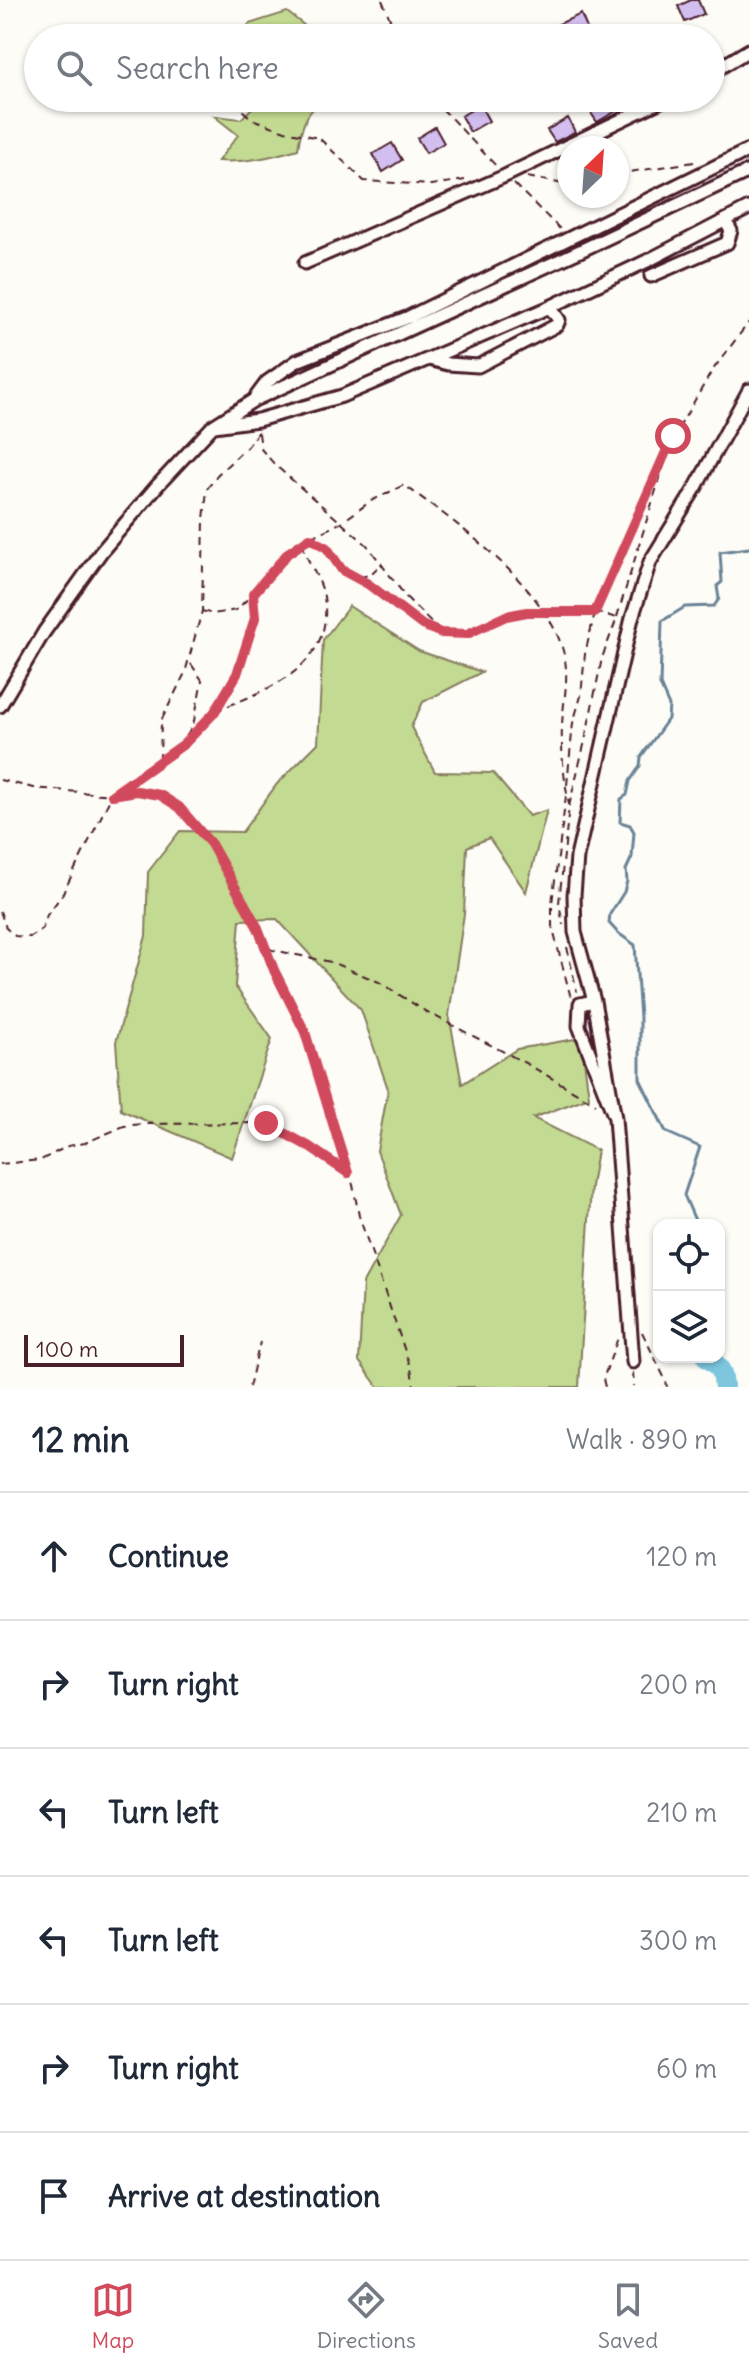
<!DOCTYPE html>
<meta charset="utf-8">
<style>
:root{--surface:#fff;--page:#f6f6f7;--text:#1f2937;--muted:#747a83;--line:#e0e1e3;--accent:#d1495b}
body{margin:0;font-family:Delius,sans-serif;background:var(--page);color:var(--text)}
.controls{position:absolute;right:24px;bottom:24px;display:grid;overflow:hidden;border-radius:16px;box-shadow:0 2px 6px #0004}
.controls button{width:72px;height:72px;display:grid;place-items:center;padding:0;border:0;border-bottom:2px solid var(--line);background:var(--surface);color:var(--text);font:40px sans-serif}
.compass{position:absolute;left:557px;top:136px;width:72px;height:72px;border-radius:50%;background:var(--surface);box-shadow:0 2px 6px #0004;rotate:25deg}
.scale{position:absolute;left:24px;bottom:20px;width:160px;box-sizing:border-box;padding-left:8px;border:4px solid #4a1f2b;border-top:0;font-size:22px;line-height:28px;white-space:nowrap;color:#4a1f2b;-webkit-text-stroke:6px #fdfcf7;paint-order:stroke}
.stop{position:absolute;width:24px;height:24px;margin:-18px;border:6px solid #d1495b;border-radius:50%;background:#fff}
.stop.end{background:#d1495b;border-color:#fff;box-shadow:0 2px 8px #0008}
.list{margin:0;padding:0;list-style:none}
h2{display:flex;justify-content:space-between;align-items:center;height:104px;margin:0;padding:0 32px;font-size:34px}
h2 small{font-size:26px;font-weight:400;color:var(--muted)}
.list li{display:grid;grid-template-columns:52px 1fr auto;gap:24px;align-items:center;box-sizing:border-box;height:128px;padding:0 32px;border-top:2px solid var(--line)}
.list b{display:block;font-size:30px;white-space:nowrap}
.list em{font-size:26px;font-style:normal;color:var(--muted)}
.icon{flex:none;width:44px;height:44px;fill:none;stroke:currentColor;stroke-width:2;stroke-linecap:round;stroke-linejoin:round}
.map{position:relative;flex:none;width:749px;height:1387px;overflow:hidden}
.search{position:absolute;background:var(--surface);box-shadow:0 2px 6px #0004;left:24px;right:24px;top:24px;height:88px;display:flex;align-items:center;gap:20px;box-sizing:border-box;padding:0 28px;border-radius:44px;color:var(--muted);font-size:30px}
.sheet{height:872px;background:var(--surface)}
nav{display:flex;justify-content:space-around;align-items:center;box-sizing:border-box;height:112px;border-top:2px solid var(--line);background:var(--surface);font-size:22px;color:var(--muted)}
nav a{display:grid;justify-items:center;gap:4px}
nav .on{color:var(--accent)}
.map>svg:first-child{display:block}
.green{fill:#c2da91;stroke:#867c5e;stroke-width:2}
.lines{fill:none;stroke-linecap:round;stroke-linejoin:round}
.stream{stroke:#698396;stroke-width:3}
.river{stroke:#7dc6de;stroke-width:20}
.building{fill:#d2bff0;stroke:#4a1f2b;stroke-width:2}
.minor-casing{stroke:#4a1f2b;stroke-width:17}
.path{stroke:#4a1f2b;stroke-width:2;stroke-dasharray:8 6;stroke-linecap:butt}
.minor{stroke:#fdfcf7;stroke-width:11}
.route{stroke:#d1495b;stroke-width:10}
</style>
<div class="map">
<svg width="749" height="1387" viewBox="0 0 749 1387">
<rect width="100%" height="100%" fill="#fdfcf7"/>
<filter id="ink" filterUnits="userSpaceOnUse"><feTurbulence type="fractalNoise" baseFrequency=".0125" numOctaves="2"/><feDisplacementMap in="SourceGraphic" scale="16" xChannelSelector="R" yChannelSelector="G"/><feConvolveMatrix kernelMatrix="1 2 1 2 8 2 1 2 1" color-interpolation-filters="sRGB"/></filter>
<g filter="url(#ink)">
<path class="green" d="M287 12 309 29 312 38H240L249 24Z
M256 98H326C306 110 301 127 298 149 271 157 246 163 218 161L238 135 214 116 241 119 254 106Z
M349 606 419 651 482 672 423 702 411 727 435 772 493 773 529 816 547 810 526 892 489 838 467 847 464 914 449 1015 462 1084 517 1049 581 1038 589 1097 533 1118 597 1150 591 1186 579 1387H378L359 1361 363 1283 401 1215 377 1151 388 1089 361 1010 277 919 240 920 235 986 272 1039 232 1158 121 1110 116 1042 146 936 148 872 180 831 242 832 277 784 318 743 323 640Z"/>
<g class="lines">
<path class="stream" d="M697 1225 684 1195 700 1147 666 1132 640 1079V1018L635 945 618 933 609 923 610 914 624 892 627 881 626 870 632 857 634 832 630 825 620 822 621 799 627 795 630 781 640 766 641 757 668 719 669 706 660 685 662 621 685 607 714 606 719 599 717 586 722 582 720 552 749 548
M706 1357 707 1358"/>
<path class="river" d="M707 1358C721 1366 723 1372 724 1387"/>
</g>
<path class="building" d="M691 0H698L704 14 685 22 678 6Z
M581 14 588 31 572 38H557L552 27Z
M606 98H610L618 110 597 122 589 110Z
M480 105 489 121 470 132 461 116Z
M568 118 575 132 555 142 547 130Z
M435 127 444 143 426 153 417 138Z
M392 143 402 160 383 172 373 154Z"/>
<g class="lines">
<g class="minor-casing">
<path id="minor" d="M711 73 749 50
M305 263 505 176 667 98
M651 276 727 243 731 231 725 220
M429 359 448 364 478 366 557 325 559 320 550 307
M255 398 267 382 297 361 409 317 749 150
M214 426 258 420 342 396 550 307 647 261 749 208
M0 706 44 632 101 552 157 486 213 426 254 400 582 250 749 171
M594 1001 575 932 574 895 577 857 632 618 650 562 696 487 749 390
M615 1118 594 1001 580 1004 579 1026 615 1118 633 1362"/>
</g>
<path class="path" d="M382 0 398 38
M241 98 240 108 252 119 285 131 319 138 364 181 431 185 465 180
M432 98 498 168
M617 174 700 161
M527 177 569 185
M514 184 561 230
M259 433 261 449 276 466 367 545 406 597 440 632
M671 441 712 371 749 322
M310 538 327 548 342 570 368 584 422 625 441 633 467 634 506 616 527 612H595L617 618 602 658 585 741 569 806 559 903 563 925
M359 578 371 574 380 565
M202 611 213 614 236 610 253 594 288 553 310 538 342 522 371 501 404 485C457 523 564 599 566 670 567 688 563 707 562 725 561 753 564 778 569 805
M617 617 668 451
M215 711C268 690 335 667 324 597 322 581 307 563 303 545
M188 740 214 713 237 674 255 618 253 594
M160 761 161 721 185 673 202 611 204 520 207 489 217 475 248 446 259 431
M0 780 34 788 112 795 184 744 194 721 202 680 189 661
M567 785 573 723 581 696 585 654 595 612 671 442
M566 796 552 903V926L571 998
M0 911 6 928 15 936 30 937 42 929 47 915 62 895 112 795 137 791 160 795 179 807 211 844 258 928 274 970 311 1045 333 1128 353 1185 359 1216 411 1369 414 1387
M567 947 577 992
M268 949 331 962 379 982 425 1011 529 1065 596 1104
M0 1164 41 1160 68 1146 85 1143 124 1126 143 1124 266 1123 308 1146 347 1172
M642 1332 666 1381 667 1387
M633 1372 634 1387
M249 1387 260 1342
M605 1387 603 1379 619 1335"/>
<use href="#minor" class="minor"/>
</g>
</g>
<g class="lines" filter="url(#ink)">
<path class="route" d="M266 1123 308 1146 348 1173 305 1032 274 970 258 928 211 844 179 807 160 795 137 791 112 795 184 744 214 713 237 674 255 618 253 594 288 553 310 538 327 548 342 570 368 584 422 625 441 633 467 634 506 616 527 612H595L673 436"/>
</g>
</svg>
<div class="controls">
<button><svg class="icon" aria-label="locate" viewBox="0 0 24 24"><circle cx="12" cy="12" r="6"/><path d="M12 2v4M12 18v4M2 12h4M18 12h4"/></svg></button>
<button><svg class="icon" aria-label="layers" viewBox="0 0 24 24"><path d="M12 4l9 5-9 5-9-5zM3 14l9 5 9-5"/></svg></button>
</div>
<svg class="compass" viewBox="-18 -18 36 36"><path d="M0-13l5 13h-10z" fill="#e53935"/><path d="M0 13l5-13h-10z" fill="#747a83"/></svg>
<div class="scale">100 m</div>
<div class="stop" style="left:673px;top:436px"></div>
<div class="stop end" style="left:266px;top:1123px"></div>
<div class="search"><svg class="icon" aria-label="search" viewBox="0 0 24 24"><circle cx="10" cy="10" r="6"/><path d="M15 15l6 6"/></svg>Search here</div>
</div>
<section class="sheet">
<h2>12 min<small>Walk · 890 m</small></h2>
<ul class="list">
<li><svg class="icon" aria-label="ahead" viewBox="0 0 24 24"><path d="M12 20V5M6 11l6-6 6 6"/></svg><div><b>Continue</b></div><em>120 m</em></li>
<li><svg class="icon" aria-label="right" viewBox="0 0 24 24"><path d="M7 20v-9h11M14 6l5 5-5 5"/></svg><div><b>Turn right</b></div><em>200 m</em></li>
<li><svg class="icon" aria-label="left" viewBox="0 0 24 24"><path d="M17 20v-9H6M10 6l-5 5 5 5"/></svg><div><b>Turn left</b></div><em>210 m</em></li>
<li><svg class="icon" aria-label="left" viewBox="0 0 24 24"><path d="M17 20v-9H6M10 6l-5 5 5 5"/></svg><div><b>Turn left</b></div><em>300 m</em></li>
<li><svg class="icon" aria-label="right" viewBox="0 0 24 24"><path d="M7 20v-9h11M14 6l5 5-5 5"/></svg><div><b>Turn right</b></div><em>60 m</em></li>
<li><svg class="icon" aria-label="arrive" viewBox="0 0 24 24"><path d="M6 21V4h12l-3 4 3 4H6"/></svg><div><b>Arrive at destination</b></div></li>
</ul>
</section>
<nav>
<a class="on"><svg class="icon" aria-label="map" viewBox="0 0 24 24"><path d="M3 6l6-2 6 2 6-2v14l-6 2-6-2-6 2zM9 4v14M15 6v14"/></svg>Map</a>
<a><svg class="icon" aria-label="directions" viewBox="0 0 24 24"><path d="M12 3l9 9-9 9-9-9zM9 14v-3h6M13 9l2 2-2 2"/></svg>Directions</a>
<a><svg class="icon" aria-label="saved" viewBox="0 0 24 24"><path d="M7 4h10v16l-5-4-5 4z"/></svg>Saved</a>
</nav>
